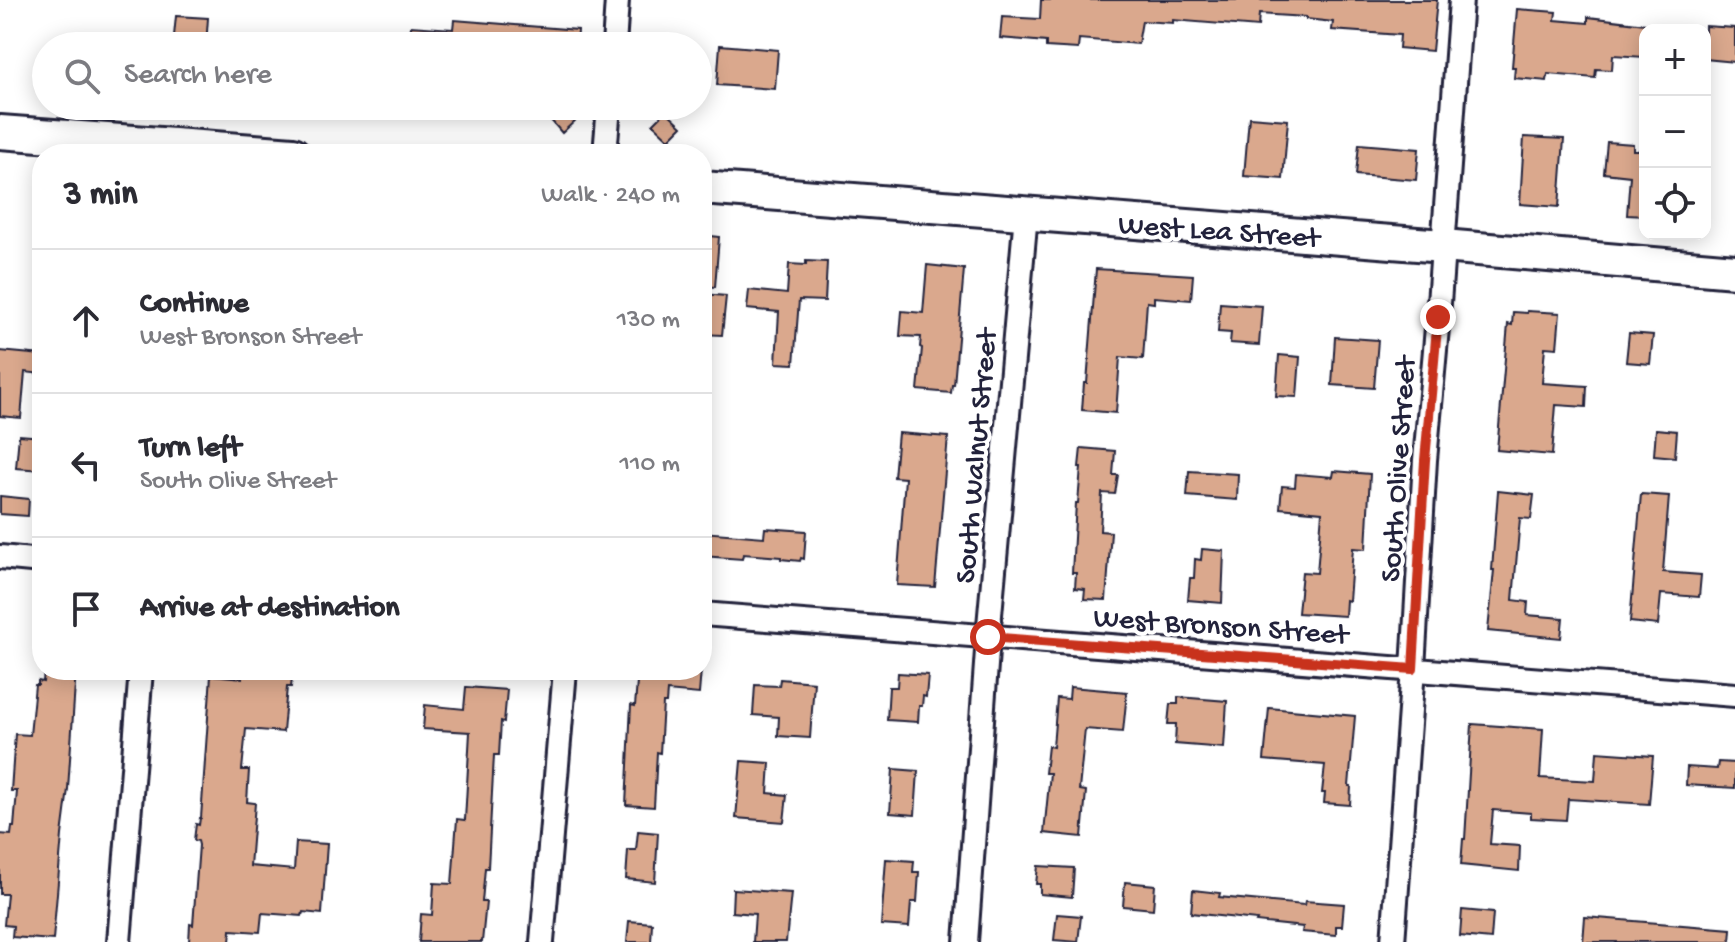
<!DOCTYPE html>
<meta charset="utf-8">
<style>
:root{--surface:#fff;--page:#f2f2f3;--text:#2b2b33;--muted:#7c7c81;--line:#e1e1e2}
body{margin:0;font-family:"Gochi Hand",sans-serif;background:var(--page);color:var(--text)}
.controls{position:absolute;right:24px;top:24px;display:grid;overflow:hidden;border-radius:16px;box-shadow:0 4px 20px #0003}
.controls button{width:72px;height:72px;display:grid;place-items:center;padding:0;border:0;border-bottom:2px solid var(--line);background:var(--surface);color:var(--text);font:40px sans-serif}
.stop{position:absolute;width:24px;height:24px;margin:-18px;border:6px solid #c8321e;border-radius:50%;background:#fff}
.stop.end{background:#c8321e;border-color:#fff;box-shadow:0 2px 8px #0008}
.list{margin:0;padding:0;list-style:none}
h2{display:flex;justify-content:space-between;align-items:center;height:104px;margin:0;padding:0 32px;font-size:34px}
h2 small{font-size:26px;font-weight:400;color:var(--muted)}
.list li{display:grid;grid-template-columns:52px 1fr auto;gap:24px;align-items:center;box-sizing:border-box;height:144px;padding:0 32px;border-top:2px solid var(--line)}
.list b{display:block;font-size:30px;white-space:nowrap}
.list p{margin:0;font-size:26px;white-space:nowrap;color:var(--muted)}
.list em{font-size:26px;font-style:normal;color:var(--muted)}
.icon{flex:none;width:44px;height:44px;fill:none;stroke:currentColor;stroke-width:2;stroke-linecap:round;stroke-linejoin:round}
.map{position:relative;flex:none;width:1735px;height:942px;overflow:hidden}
.search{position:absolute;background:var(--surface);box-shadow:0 4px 20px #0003;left:32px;top:32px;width:680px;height:88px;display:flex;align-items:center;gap:20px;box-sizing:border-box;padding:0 28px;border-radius:44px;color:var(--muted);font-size:30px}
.panel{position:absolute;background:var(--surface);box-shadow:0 4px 20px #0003;left:32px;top:144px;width:680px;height:536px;border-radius:32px}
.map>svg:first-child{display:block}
.building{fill:#daa88d;stroke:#22223b;stroke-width:2}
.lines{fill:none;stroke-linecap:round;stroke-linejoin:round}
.street-casing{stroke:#22223b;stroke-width:28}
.secondary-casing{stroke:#22223b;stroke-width:38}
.street{stroke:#fff;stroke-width:22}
.secondary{stroke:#fff;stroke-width:32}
.route{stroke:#c8321e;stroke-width:10}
.labels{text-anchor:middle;stroke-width:8;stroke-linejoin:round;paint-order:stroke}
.street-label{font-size:30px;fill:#22223b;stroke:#fff}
</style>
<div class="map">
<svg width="1735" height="942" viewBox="0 0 1735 942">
<rect width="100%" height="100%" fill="#fff"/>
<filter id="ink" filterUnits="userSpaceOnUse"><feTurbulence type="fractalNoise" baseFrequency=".0125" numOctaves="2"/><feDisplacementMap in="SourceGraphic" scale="16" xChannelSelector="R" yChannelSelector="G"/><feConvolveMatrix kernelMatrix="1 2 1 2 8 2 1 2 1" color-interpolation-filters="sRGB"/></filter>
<g filter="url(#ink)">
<path class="building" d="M1041 0H1437L1432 51 1399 48 1400 35 1332 30 1333 22 1306 19V17L1259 14 1258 27 1173 20V23L1142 21 1138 44 1079 39 1078 49 1046 47V42L1000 38 1002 17 1040 19Z
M1517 9 1556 12 1555 20 1588 23V17L1645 24V57L1613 55 1612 70 1596 69 1595 78 1548 74 1547 81 1514 78 1515 67H1512Z
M176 16 208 18 206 46H173Z
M454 20 578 30 577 46H409L411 26 453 29Z
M1705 26 1735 28V62L1705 59Z
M720 45 778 50 775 89 717 85Z
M562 106H564L576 120 562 133 549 118Z
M666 111 682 126 669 139 653 124Z
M1249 117 1288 120 1283 179 1244 176Z
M1524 137 1564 139 1559 207 1520 204Z
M1607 142 1633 144V150H1645V216L1627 215 1630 176 1604 173Z
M1359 144 1419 149 1416 180 1356 175Z
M702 235 719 237 715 287 702 286Z
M806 261 827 262 825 301 799 300 794 364 776 363 779 312 747 309 749 290 787 294 789 264 806 265Z
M927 265 964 269 954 385H952L951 393 918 390 922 348 920 347 921 337 900 336 902 311 923 313Z
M1096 269 1193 275 1191 300 1154 297V303L1147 302 1143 359 1120 357 1116 413 1082 410 1084 383H1087Z
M702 294 726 296 722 335 702 334Z
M1220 303 1262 306 1259 345 1230 343 1231 333 1218 332Z
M1527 311 1560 313 1557 348 1545 347 1542 383 1587 386 1586 407 1556 405 1552 455 1497 450 1508 324 1512 325 1513 312 1527 313Z
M1629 333 1653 335 1650 364 1626 362Z
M1335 337 1378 340 1374 388 1332 385Z
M0 351 42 355V374L25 372 21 418 0 416Z
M1279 355 1300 357 1297 397 1276 396Z
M1656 429 1677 431 1675 457 1654 455Z
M898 433 948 437 935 587 897 585 905 478 894 477Z
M19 435 42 437V470L16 468Z
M1081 448 1115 451 1113 475H1118L1115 494 1102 493 1100 531 1111 532 1106 600 1084 599 1085 589 1075 588 1076 573H1072L1076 503H1078L1081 467H1079Z
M1189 471 1238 474 1237 500 1187 496Z
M1334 471 1370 474 1366 549 1353 548 1349 601 1346 600 1345 616 1298 613 1302 572 1317 573 1322 512 1280 508 1282 486 1295 487 1296 474 1333 477Z
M1498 491 1534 495 1531 519 1520 518 1513 600 1528 602 1527 615 1563 618 1561 638 1488 631 1494 570H1492Z
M1641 494 1669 496 1663 572 1701 575 1699 597 1661 594 1658 625 1630 622Z
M0 496 29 499 28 516 0 514Z
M765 528 806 531 804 559 801 558 800 561 781 559V557L743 554 742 559 702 556V532L764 537Z
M1202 549 1224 551 1222 603 1188 600 1190 578H1194L1195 559 1201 560Z
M44 670H76L68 789 62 835 53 940 12 937 13 926 4 925 7 894H0V834L11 835 12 827H14L17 791H11L15 734 30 735 35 685H38V681L43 682Z
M242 670H293L291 687H287L283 732 246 729 242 770H249L247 802 255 803 250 866 294 870 296 842 327 844 322 914 303 912 302 916 262 913 260 932 231 930 230 942H189L190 924 193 925 199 845 198 841 194 840 196 824 199 825 200 818H201L211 675 242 678Z
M638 670H701L699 694 667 691 666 703H663L660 753 657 752 654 807 626 805 631 705 635 706Z
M898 673 928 675 926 697 923 696 922 706H919L918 722 887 720 889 687H897Z
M780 679 814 682 810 738 778 736 779 717 753 715 755 685 779 686Z
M466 687 507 690 504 722 501 721 499 755H494L488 868H485L482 902H486L482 942H419L421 914 432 915 434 883 452 884 457 819 465 820 470 732 423 729 425 705 464 709Z
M1070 687 1127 692 1123 732 1085 729 1079 790 1086 791 1082 837 1044 833 1050 773H1045L1048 746 1053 747 1057 698 1069 699Z
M1178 697 1227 701 1224 748 1175 744 1176 724H1168L1170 704H1178Z
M1269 708 1355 716 1349 786H1351L1350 805 1324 803 1325 793H1322L1325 765 1264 760Z
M1472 724 1543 729 1540 778 1595 781 1597 752 1653 756 1649 804 1568 799 1566 820 1531 818V813L1493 810 1490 844 1520 846 1519 871 1461 865 1463 839H1465Z
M741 761 770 763 768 793 787 795 784 822 736 818Z
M1718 762 1735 763V788L1686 785 1687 767 1717 769Z
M893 769 918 771 915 815 890 813Z
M638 831 658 833 655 882 626 879 628 850H636Z
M886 859 914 861 913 872H919L917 902H911L909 927 881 925Z
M1038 866 1074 868 1072 897 1040 894V884H1036Z
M1125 882 1155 885 1153 909 1123 906Z
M733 889 791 893 786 942H753L755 914 732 912Z
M1193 890 1220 893 1219 897 1304 905 1305 901 1344 904 1342 926H1336V935L1302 932 1303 927 1256 922 1257 920 1191 913Z
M1462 910 1493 913 1491 939 1460 936Z
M1057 914 1081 916 1078 942 1054 940Z
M1585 917 1731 929 1730 942H1583Z
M629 921 652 923 651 942H627Z"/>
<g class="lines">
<g class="street-casing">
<path id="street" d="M614 46 617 0
M605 154 609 106
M0 557 42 561
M702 614 1735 695
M119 942 141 670
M542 942 565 670
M966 942 988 637 1026 214
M1393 942 1413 669 1425 460 1438 317 1461 0"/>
</g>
<g class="secondary-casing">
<path id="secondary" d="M0 132 293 154
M702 188 1443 246 1735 271"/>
</g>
<use href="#street" class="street"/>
<use href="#secondary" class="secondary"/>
</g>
</g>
<g class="lines" filter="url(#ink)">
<path class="route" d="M988 637 1413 669 1425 460 1438 317"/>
</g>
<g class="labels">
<g class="street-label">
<text transform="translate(1219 229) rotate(4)" y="10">West Lea Street</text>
<text transform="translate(974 456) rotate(-85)" y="10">South Walnut Street</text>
<text transform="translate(1396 469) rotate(-86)" y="10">South Olive Street</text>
<text transform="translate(1221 624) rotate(4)" y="10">West Bronson Street</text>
</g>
</g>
</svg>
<div class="controls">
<button>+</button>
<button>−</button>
<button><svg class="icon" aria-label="locate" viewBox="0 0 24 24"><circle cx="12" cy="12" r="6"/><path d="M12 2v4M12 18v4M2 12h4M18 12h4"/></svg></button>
</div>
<div class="stop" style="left:988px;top:637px"></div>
<div class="stop end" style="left:1438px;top:317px"></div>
<div class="search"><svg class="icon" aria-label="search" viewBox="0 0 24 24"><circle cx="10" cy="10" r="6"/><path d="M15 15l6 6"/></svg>Search here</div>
<section class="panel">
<h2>3 min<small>Walk · 240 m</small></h2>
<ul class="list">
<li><svg class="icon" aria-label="ahead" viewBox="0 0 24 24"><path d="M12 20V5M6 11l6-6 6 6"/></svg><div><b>Continue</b><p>West Bronson Street</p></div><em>130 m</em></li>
<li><svg class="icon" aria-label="left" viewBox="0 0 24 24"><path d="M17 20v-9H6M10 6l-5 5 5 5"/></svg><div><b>Turn left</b><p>South Olive Street</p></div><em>110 m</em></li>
<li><svg class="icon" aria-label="arrive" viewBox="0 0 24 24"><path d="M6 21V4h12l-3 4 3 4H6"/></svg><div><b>Arrive at destination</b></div></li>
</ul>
</section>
</div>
